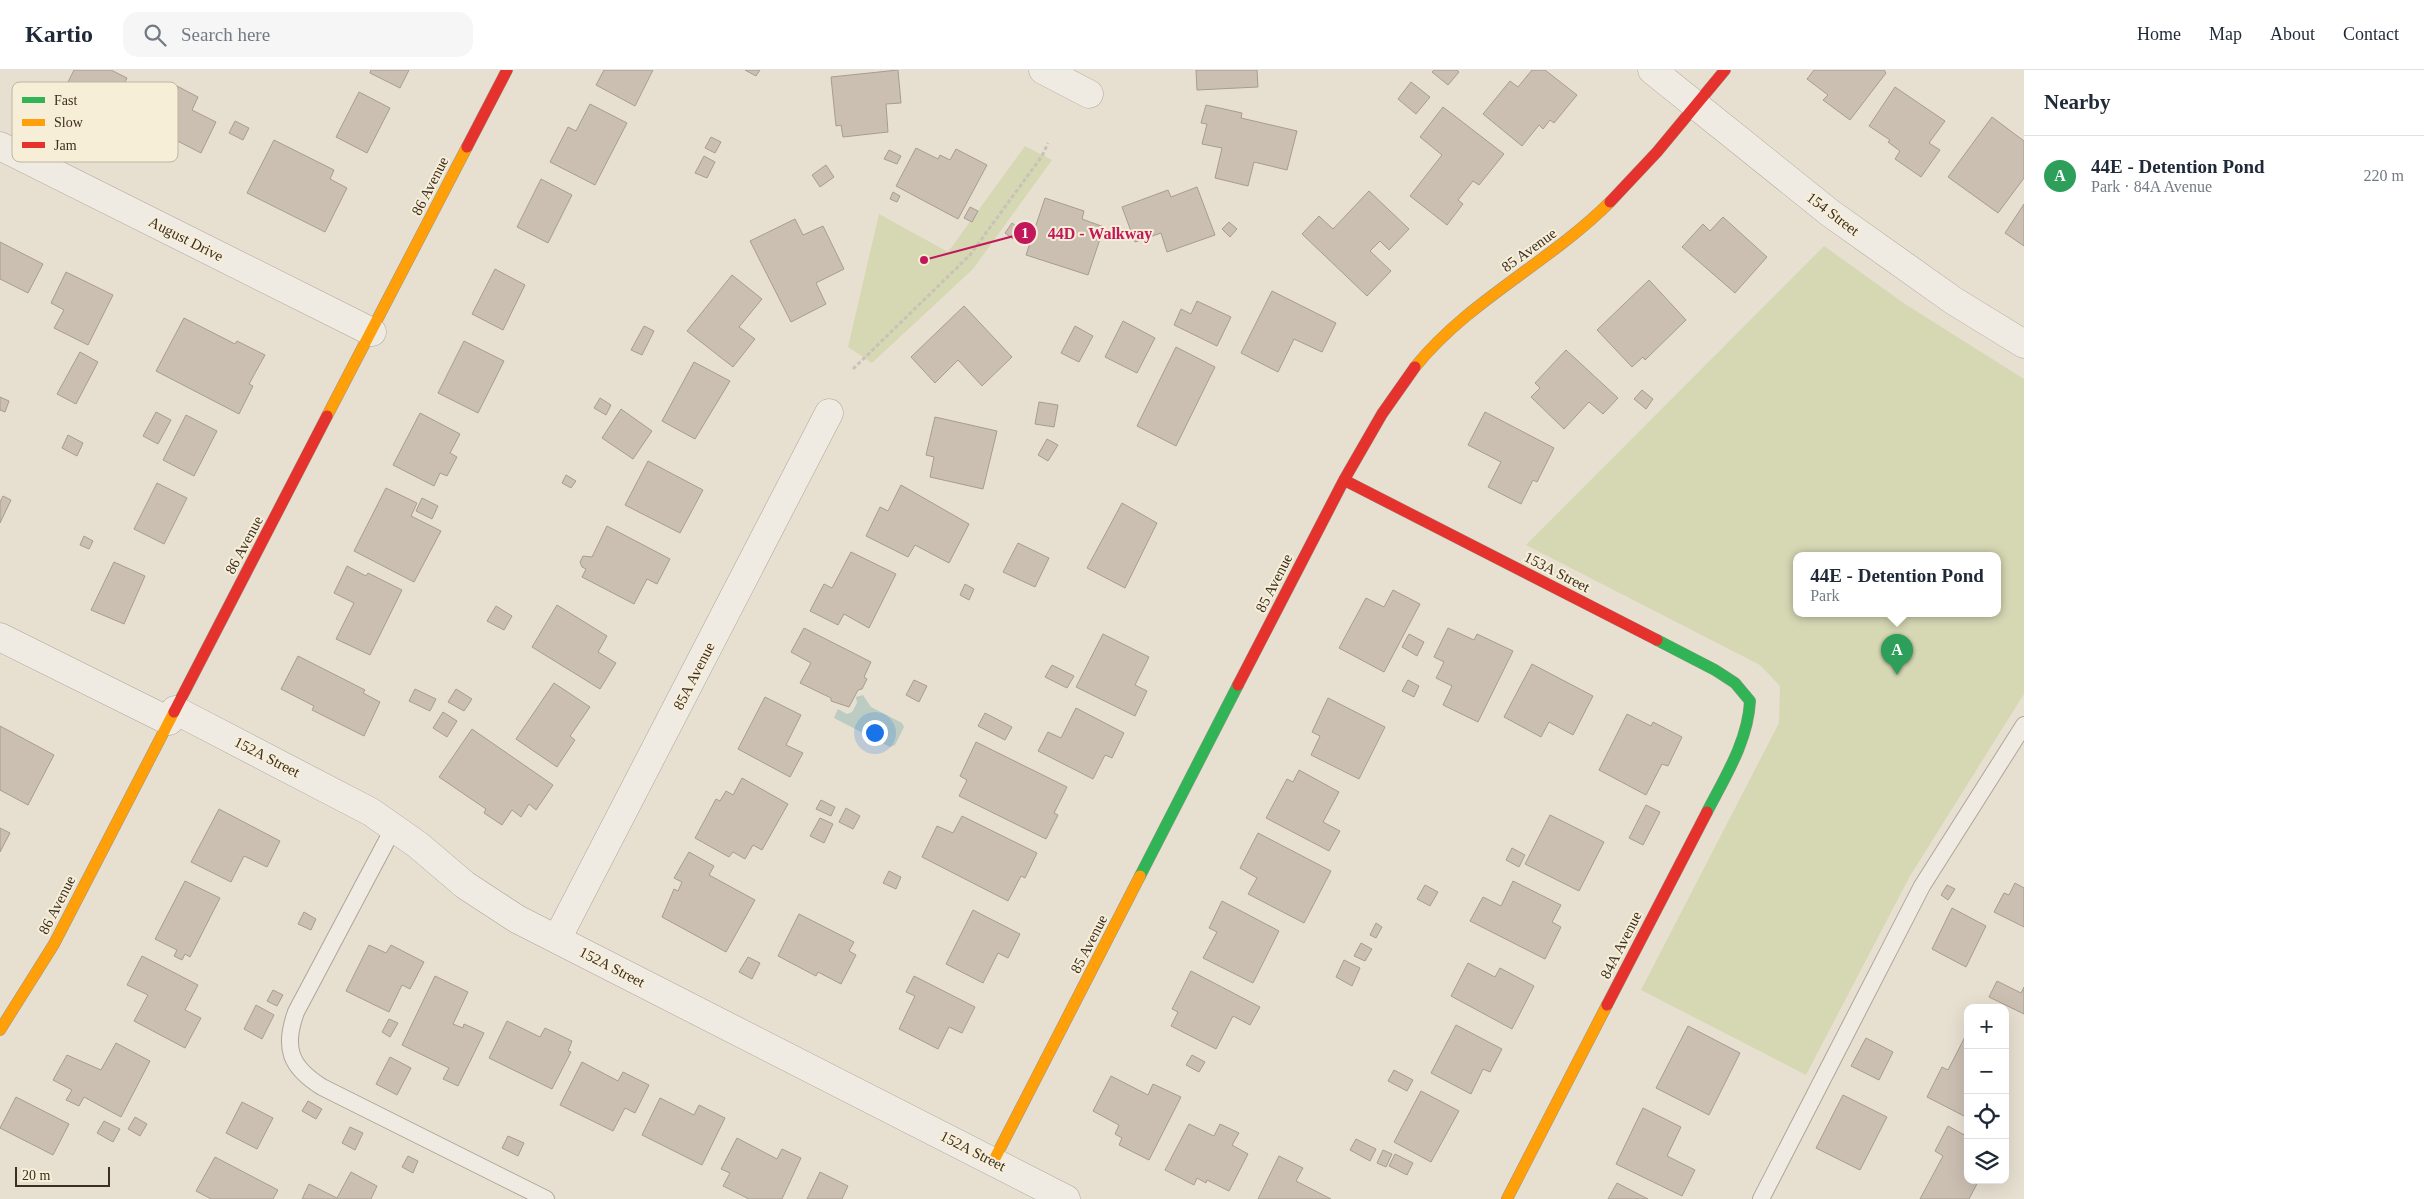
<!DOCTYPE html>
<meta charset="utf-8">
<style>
:root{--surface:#fff;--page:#f6f6f7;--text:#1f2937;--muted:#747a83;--line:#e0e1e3;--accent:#d93025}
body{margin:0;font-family:"Times New Roman",serif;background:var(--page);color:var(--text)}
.controls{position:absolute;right:15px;bottom:15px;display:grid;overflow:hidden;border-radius:10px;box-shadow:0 5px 20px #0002}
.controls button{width:45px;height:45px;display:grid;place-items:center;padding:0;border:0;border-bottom:1px solid var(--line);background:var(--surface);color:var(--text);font:25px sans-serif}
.scale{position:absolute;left:15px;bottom:12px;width:95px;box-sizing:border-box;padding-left:5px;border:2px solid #3d2e20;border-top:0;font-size:14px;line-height:18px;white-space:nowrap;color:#3d2e20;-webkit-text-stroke:4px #f7eed8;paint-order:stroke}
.you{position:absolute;left:874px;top:662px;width:18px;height:18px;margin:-12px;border:4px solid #fff;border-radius:50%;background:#1a73e8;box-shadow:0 0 0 8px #1a73e833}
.badge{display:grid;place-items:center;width:32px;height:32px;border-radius:50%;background:var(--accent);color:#fff;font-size:16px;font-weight:700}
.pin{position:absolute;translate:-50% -41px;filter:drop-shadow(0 1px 2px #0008)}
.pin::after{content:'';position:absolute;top:26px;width:18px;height:15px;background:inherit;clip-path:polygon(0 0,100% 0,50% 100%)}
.popup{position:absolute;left:1793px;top:482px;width:208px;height:65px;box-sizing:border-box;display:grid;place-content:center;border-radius:10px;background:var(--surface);filter:drop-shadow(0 1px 4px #0005);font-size:16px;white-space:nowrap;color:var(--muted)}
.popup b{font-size:19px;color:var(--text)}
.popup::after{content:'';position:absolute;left:50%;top:100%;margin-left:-10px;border:10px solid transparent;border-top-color:var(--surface)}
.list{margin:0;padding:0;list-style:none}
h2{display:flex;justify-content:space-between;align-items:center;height:65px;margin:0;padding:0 20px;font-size:21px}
h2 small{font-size:16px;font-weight:400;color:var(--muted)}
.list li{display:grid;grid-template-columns:32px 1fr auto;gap:15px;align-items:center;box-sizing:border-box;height:80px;padding:0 20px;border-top:1px solid var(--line)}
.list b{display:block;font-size:19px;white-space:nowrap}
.list p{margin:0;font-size:16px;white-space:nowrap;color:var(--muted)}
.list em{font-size:16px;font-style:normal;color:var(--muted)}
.icon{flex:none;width:28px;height:28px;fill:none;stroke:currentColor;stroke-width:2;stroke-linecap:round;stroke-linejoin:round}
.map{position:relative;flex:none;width:2024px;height:1129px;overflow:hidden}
header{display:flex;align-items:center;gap:30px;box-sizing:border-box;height:70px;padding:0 25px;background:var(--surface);border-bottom:1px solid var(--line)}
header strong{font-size:24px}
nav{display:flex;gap:28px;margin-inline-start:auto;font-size:18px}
.search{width:350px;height:45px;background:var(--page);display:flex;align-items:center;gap:12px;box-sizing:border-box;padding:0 18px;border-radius:15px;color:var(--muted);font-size:19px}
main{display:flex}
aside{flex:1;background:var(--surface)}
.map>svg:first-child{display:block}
.green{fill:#d6d7b3;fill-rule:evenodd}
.water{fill:#bcccc2}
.building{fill:#cbbfb2;stroke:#a89c90}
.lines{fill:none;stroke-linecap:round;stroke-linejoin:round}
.lane-casing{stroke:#ada599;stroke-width:18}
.street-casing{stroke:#ada599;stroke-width:29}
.fast-casing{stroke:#9c958a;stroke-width:12}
.slow-casing{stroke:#9c958a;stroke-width:12}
.jam-casing{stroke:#9c958a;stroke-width:12}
.path{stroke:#c8c2b9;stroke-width:3;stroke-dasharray:4 2.5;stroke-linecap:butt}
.lane{stroke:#efebe3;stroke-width:16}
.street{stroke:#efebe3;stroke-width:28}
.fast{stroke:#30b455;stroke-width:11}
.slow{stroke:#ff9f0a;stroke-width:11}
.jam{stroke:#e5322d;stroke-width:11}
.labels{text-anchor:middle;stroke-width:4;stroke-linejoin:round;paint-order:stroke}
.street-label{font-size:15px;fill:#3d2e20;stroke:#f7eed8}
.key{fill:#f7eed8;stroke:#bfb4a1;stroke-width:1}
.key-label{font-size:14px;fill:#3d2e20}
.leader{fill:none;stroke:#c2185b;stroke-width:2}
.callout-dot{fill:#c2185b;stroke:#f7eed8;stroke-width:2}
.mark-label{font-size:15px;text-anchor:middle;font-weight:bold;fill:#fff}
.callout-label{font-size:16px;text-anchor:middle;font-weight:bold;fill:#c2185b;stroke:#f7eed8;stroke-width:4;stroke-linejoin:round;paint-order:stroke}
</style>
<header>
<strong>Kartio</strong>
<div class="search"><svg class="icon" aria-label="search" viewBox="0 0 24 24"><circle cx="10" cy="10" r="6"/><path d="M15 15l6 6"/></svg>Search here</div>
<nav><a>Home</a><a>Map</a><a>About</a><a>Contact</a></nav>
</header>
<main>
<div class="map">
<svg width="2024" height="1129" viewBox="0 0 2024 1129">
<rect width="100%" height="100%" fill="#e7e0d1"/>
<path class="green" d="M1025 76 1052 90 973 199 872 293 848 277 879 144 948 182Z
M1824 176 1905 234 2024 309V624L1910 806 1806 1005 1641 920 1779 653 1780 616 1760 595 1526 475ZM1797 486H1997V544H1797Z"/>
<path class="water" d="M863 625 871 637 902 653 904 657 895 675 890 677 834 648 838 639 847 644 852 642 857 633 856 627Z"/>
<path class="building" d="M74 0H111L127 8 111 38 67 14Z
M371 0H409L400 18 370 3Z
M604 0H653L635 36 596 15Z
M745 0H760L756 6Z
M898 0 901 33 886 34 888 62 843 67 841 55 836 56 831 7Z
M1196 0H1257L1258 17 1197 20Z
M1434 0H1457L1459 2 1448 15 1432 2Z
M1532 0H1545L1577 25 1554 53 1550 50 1543 59 1539 55 1522 76 1483 44 1510 11 1518 17Z
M1814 0H1884L1886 3 1850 50 1823 30 1828 25 1807 9Z
M1411 12 1430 27 1416 44 1398 29Z
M177 16 198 27 192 40 216 52 201 83 154 59Z
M1895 17 1945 51 1929 73 1940 80 1921 107 1895 89 1900 81 1888 72 1890 70 1869 56Z
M359 22 390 38 367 83 336 67Z
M590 34 627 53 595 115 550 92 568 57 576 61Z
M1206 35 1242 43 1241 48 1297 61 1287 100 1254 92 1248 116 1215 108 1222 78 1202 74 1207 54 1201 53Z
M1443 37 1504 84 1479 115 1473 111 1458 130 1463 134 1447 155 1410 126 1442 85 1420 67Z
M1992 47 2024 71V108L1998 143 1948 107Z
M235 51 249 58 243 70 229 63Z
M711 67 721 72 715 83 705 78Z
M274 70 334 100 330 109 347 118 325 162 247 123Z
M916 78 938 89 940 85 950 90 956 79 987 95 958 149 896 116Z
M889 80 901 86 897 94 884 89Z
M704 86 715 92 707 108 695 103Z
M826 95 834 107 820 117 812 105Z
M541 109 572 125 548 173 517 157Z
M1197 117 1215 165 1167 182 1161 163 1135 172 1122 137 1168 120 1171 127Z
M1369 121 1409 159 1389 180 1380 171 1370 181 1391 201 1367 226 1302 164 1319 146 1333 159Z
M893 122 900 126 897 132 890 129Z
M1045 128 1084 141 1082 149 1104 157 1088 205 1026 185Z
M2024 134V176L2005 163Z
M970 137 978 141 972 152 964 148Z
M1723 147 1767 187 1735 223 1682 177 1703 154 1710 161Z
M795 149 803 165 823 156 844 199 816 213 826 234 791 252 750 171Z
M1229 152 1237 159 1230 167 1222 159Z
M1012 153 1020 159 1013 169 1005 163Z
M0 172 43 194 28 223 0 209Z
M495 199 525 215 503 260 472 244Z
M66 202 113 225 88 275 54 258 64 240 51 233Z
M732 205 762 229 739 257 755 269 733 297 687 261Z
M1649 210 1686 250 1645 290 1643 287 1632 297 1597 260Z
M1272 221 1336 253 1322 282 1294 269 1278 302 1241 283Z
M1197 231 1231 247 1217 276 1174 255 1181 239 1191 244Z
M964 236 1012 287 982 316 958 290 935 313 911 287Z
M184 248 235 274 237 271 265 285 249 314 253 316 239 344 156 301Z
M1123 251 1155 268 1137 303 1105 287Z
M644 256 654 261 642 285 631 280Z
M1075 256 1093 266 1079 292 1061 283Z
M464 271 504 291 478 343 438 323Z
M1176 277 1215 297 1176 376 1137 356Z
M1566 280 1618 328 1603 344 1589 332 1564 359 1531 327 1540 318 1535 313Z
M80 282 98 292 76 334 57 324Z
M694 292 730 311 695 369 662 351Z
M1642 320 1653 329 1646 339 1634 329Z
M0 327 9 331 5 342 0 340Z
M600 328 611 335 606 345 594 338Z
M1039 332 1058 335 1054 357 1035 354Z
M621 339 652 361 633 389 602 368Z
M156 342 171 350 158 374 143 366Z
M1485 342 1554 378 1537 412 1533 410 1521 434 1488 417 1501 392 1468 375Z
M420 343 460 364 450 383 457 387 447 406 440 403 434 416 393 395Z
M186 345 217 361 194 406 163 390Z
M935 347 997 361 983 419 930 407 934 387 926 385Z
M68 365 83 373 77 386 62 378Z
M1047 369 1058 375 1048 391 1038 385Z
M648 391 703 420 680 463 625 435Z
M566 405 576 411 571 418 562 413Z
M157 413 187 428 164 474 134 459Z
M901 415 969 454 949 493 915 475 908 487 866 466 880 437 888 441Z
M386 418 417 433 411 446 441 461 414 512 354 481Z
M3 426 11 430 0 453V432Z
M422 428 438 436 432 449 416 441Z
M1122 433 1157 453 1125 518 1087 498Z
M607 456 670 489 657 514 647 509 634 534 582 507 586 499 582 497 580 492 583 486 592 487Z
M84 466 93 471 89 479 80 475Z
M1018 473 1049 488 1035 517 1003 502Z
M851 482 896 504 869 558 844 544 838 555 810 541 824 514 832 518Z
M114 492 145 506 124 554 91 540Z
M347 496 366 506 368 503 402 520 370 585 336 569 354 533 334 523Z
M965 514 974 519 969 530 960 525Z
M1393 520 1420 534 1384 602 1339 578 1366 528 1384 537Z
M557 535 607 566 598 582 616 593 600 619 532 577Z
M496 536 512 546 504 560 487 551Z
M804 558 871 592 864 607 867 609 862 619 858 620 849 637 831 631V628L800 613 811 593 791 582Z
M1448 558 1474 570 1477 564 1513 581 1478 652 1443 635 1452 616 1436 608 1444 592 1434 587Z
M1103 564 1149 587 1135 615 1147 621 1135 646 1076 617Z
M1409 564 1424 572 1417 586 1402 577Z
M298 586 365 620 363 623 380 632 364 666 312 640 314 636 281 619Z
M1532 594 1593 626 1573 665 1549 652 1541 667 1504 647Z
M1052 595 1074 606 1067 618 1045 607Z
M914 610 927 616 919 632 906 625Z
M1408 610 1419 616 1414 627 1402 621Z
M554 613 590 637 570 666 575 670 557 697 516 669Z
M415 619 436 629 430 641 409 631Z
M456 619 472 629 464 641 448 632Z
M765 627 801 645 786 675 803 683 790 707 738 679Z
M1328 628 1385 657 1359 709 1311 685 1320 666 1312 662Z
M1076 638 1124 663 1112 688 1105 685 1093 709 1038 681 1048 662 1061 668Z
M443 642 457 651 447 667 433 658Z
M985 643 1012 657 1005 670 978 656Z
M1627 644 1651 656 1653 652 1682 667 1668 696 1662 694 1646 725 1599 700Z
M0 656 54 685 28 735 0 720Z
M472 659 553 715 536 740 529 734 521 747 512 740 502 755 484 743 486 739 439 707Z
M976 672 1067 717 1054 743 1058 745 1046 769 959 726 967 710 960 706Z
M1299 700 1339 722 1323 752 1340 761 1329 781 1266 748 1287 709 1293 712Z
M742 708 788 734 762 780 753 775 745 789 733 782 729 787 695 768 716 729 720 731 726 721 733 725Z
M821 730 835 737 831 746 816 739Z
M1646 735 1660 742 1643 775 1629 768Z
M846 738 860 746 853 759 839 752Z
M219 739 280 771 267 797 244 786 231 812 191 792Z
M1550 745 1604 772 1579 821 1525 794Z
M962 746 1037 783 1025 808 1021 806 1008 831 922 787 937 756 953 763Z
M820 748 833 754 824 773 810 766Z
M0 758 10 763 0 782Z
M1258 763 1331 801 1304 853 1248 824 1257 808 1240 798Z
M1512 778 1525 785 1519 797 1506 790Z
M689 782 714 796 709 805 755 830 726 882 662 847 674 819 678 821 682 812 674 808Z
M889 801 901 807 896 819 883 813Z
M185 811 220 828 190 887 185 884 182 890 174 886 177 880 155 869Z
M1513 811 1561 835 1552 852 1561 857 1545 889 1470 851 1483 827 1501 836Z
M2015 813 2024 818V857L1994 842 2004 823 2009 825Z
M1425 815 1438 822 1430 836 1417 829Z
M1947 815 1955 819 1948 830 1941 825Z
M1222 831 1279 861 1253 913 1203 888 1217 862 1209 858Z
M1952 838 1986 856 1966 897 1932 879Z
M973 840 1020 864 1008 888 998 883 983 913 946 894Z
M304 842 316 849 311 860 298 854Z
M799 844 854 872 849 881 856 885 841 914 818 902 816 906 778 886Z
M1376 853 1382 857 1376 868 1370 865Z
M1361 873 1372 879 1365 891 1354 886Z
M369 875 386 883 391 875 424 892 410 919 402 915 389 942 346 921Z
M142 886 198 915 185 940 201 948 185 978 134 951 148 925 127 915Z
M748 887 760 893 752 909 739 902Z
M1344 890 1360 898 1352 916 1336 907Z
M1468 893 1495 907 1500 898 1534 916 1512 959 1451 926Z
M1191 901 1260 937 1250 955 1233 946 1216 979 1171 956 1178 942 1172 939Z
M435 906 468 922 453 954 463 958 464 954 484 963 458 1016 443 1009 449 998 402 975Z
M914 906 975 937 962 963 949 957 938 979 899 959 915 926 906 922Z
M1997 911 2021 923 2024 917V944L1989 927Z
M273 920 283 925 277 936 267 931Z
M256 935 274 945 262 969 244 959Z
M389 949 398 953 390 967 382 962Z
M507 951 540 967 545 958 572 971 568 981 571 982 552 1019 489 988Z
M1456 955 1502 979 1490 1002 1483 999 1471 1024 1431 1003Z
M1688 956 1740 983 1709 1045 1656 1018Z
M1968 961V1048L1927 1027 1942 997 1948 1000Z
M1866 968 1893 982 1879 1010 1851 996Z
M116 973 150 991 121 1047 84 1027 79 1036 66 1030 72 1020 53 1010 67 985 101 1000Z
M1192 985 1205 992 1199 1002 1186 995Z
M390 987 411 998 397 1025 376 1014Z
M582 992 618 1011 623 1002 649 1015 635 1043 625 1038 613 1061 560 1035Z
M1394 1000 1413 1010 1407 1021 1388 1011Z
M1111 1006 1148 1025 1153 1014 1181 1027 1149 1090 1119 1075 1122 1068 1115 1064 1119 1055 1093 1041Z
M1421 1021 1459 1041 1431 1092 1394 1072Z
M1843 1025 1887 1047 1860 1100 1816 1078Z
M16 1027 69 1054 53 1085 0 1058Z
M660 1028 694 1045 699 1035 725 1048 702 1095 642 1065Z
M308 1031 322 1039 316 1049 302 1041Z
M242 1032 273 1048 257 1079 226 1063Z
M1643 1038 1681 1057 1667 1086 1695 1100 1682 1126 1616 1094Z
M135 1047 147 1054 140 1066 128 1059Z
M104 1051 120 1059 113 1072 97 1063Z
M1189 1054 1214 1066 1220 1054 1239 1063 1232 1075 1248 1084 1229 1121 1207 1110 1206 1113 1197 1108 1194 1115 1165 1100Z
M1948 1056 1968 1067V1110H1979L1969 1129H1920L1943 1086 1935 1081Z
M350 1057 363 1063 355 1080 342 1073Z
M508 1066 524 1073 518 1086 502 1078Z
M737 1068 777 1089 782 1079 801 1088 782 1129H749L723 1116 730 1103 721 1099Z
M1356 1069 1376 1079 1370 1091 1350 1080Z
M1383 1080 1392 1084 1386 1097 1377 1093Z
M1395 1084 1413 1093 1407 1105 1389 1096Z
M408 1086 418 1091 413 1103 402 1097Z
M1279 1086 1303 1098 1296 1111 1331 1129H1258Z
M215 1087 278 1120 273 1129H211L196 1121Z
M351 1102 377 1116 371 1129H302L309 1114 337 1128Z
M820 1102 848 1116 842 1129H807Z
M1617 1113 1648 1129H1608Z"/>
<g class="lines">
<g class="lane-casing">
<path id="lane" d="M394 757 296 942C283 978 290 997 322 1017L546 1129
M1761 1129 1922 816 2024 655"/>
</g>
<g class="street-casing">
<path id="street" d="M1043 0 1089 24
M1652 0 1830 143 1954 231 2024 274
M0 76 372 262
M0 567 169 651
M175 640 371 742 418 775 465 815 517 849 1066 1129
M557 869 829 343"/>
</g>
<g class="fast-casing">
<path id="fast" d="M1657 570 1715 600 1735 613 1750 631C1748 671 1725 707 1707 742
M1140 806 1238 615"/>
</g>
<g class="slow-casing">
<path id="slow" d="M1415 297C1469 230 1549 193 1610 132
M327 346 467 77
M0 960 54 874 174 642
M993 1092 1140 806
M1507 1129 1607 935"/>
</g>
<g class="jam-casing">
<path id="jam" d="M467 77 507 0
M1610 132 1657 82 1725 0
M1344 410 1657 570
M1238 615 1344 410 1382 344 1415 297
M174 642 327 346
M1607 935 1707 742"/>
</g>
<path class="path" d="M853 299 970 185 1042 86 1048 73"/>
<use href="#lane" class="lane"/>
<use href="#street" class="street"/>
<use href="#fast" class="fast"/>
<use href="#slow" class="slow"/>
<use href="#jam" class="jam"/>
</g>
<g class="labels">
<g class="street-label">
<text transform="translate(430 116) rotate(-63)" y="5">86 Avenue</text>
<text transform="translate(1833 144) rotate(37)" y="5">154 Street</text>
<text transform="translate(186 169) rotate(27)" y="5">August Drive</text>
<text transform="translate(1529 180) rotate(-36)" y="5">85 Avenue</text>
<text transform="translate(244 475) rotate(-62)" y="5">86 Avenue</text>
<text transform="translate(1557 502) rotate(27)" y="5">153A Street</text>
<text transform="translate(1274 513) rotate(-63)" y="5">85 Avenue</text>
<text transform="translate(694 606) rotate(-63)" y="5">85A Avenue</text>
<text transform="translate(267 687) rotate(27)" y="5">152A Street</text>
<text transform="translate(57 835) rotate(-63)" y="5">86 Avenue</text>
<text transform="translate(1089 874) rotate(-63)" y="5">85 Avenue</text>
<text transform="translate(1621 875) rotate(-63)" y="5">84A Avenue</text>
<text transform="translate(612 897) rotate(27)" y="5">152A Street</text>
<text transform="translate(973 1081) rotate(27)" y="5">152A Street</text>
</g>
</g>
<rect x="12" y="12" width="166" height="80" rx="8" class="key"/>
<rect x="22" y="27" width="23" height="6" fill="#30b455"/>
<rect x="22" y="49" width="23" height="7" fill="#ff9f0a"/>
<rect x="22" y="72" width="23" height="6" fill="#e5322d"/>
<g class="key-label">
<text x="54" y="35">Fast</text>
<text x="54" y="57">Slow</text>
<text x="54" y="80">Jam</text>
</g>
<path class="leader" d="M924 190L1025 163"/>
<g class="callout-dot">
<circle cx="924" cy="190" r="5"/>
<circle cx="1025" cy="163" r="12"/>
</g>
<g class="mark-label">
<text x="1025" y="168">1</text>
</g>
<g class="callout-label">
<text x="1100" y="169">44D - Walkway</text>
</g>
</svg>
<div class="controls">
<button>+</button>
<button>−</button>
<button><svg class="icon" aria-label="locate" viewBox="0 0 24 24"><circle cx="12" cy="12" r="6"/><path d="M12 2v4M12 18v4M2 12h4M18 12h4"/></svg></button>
<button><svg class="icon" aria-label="layers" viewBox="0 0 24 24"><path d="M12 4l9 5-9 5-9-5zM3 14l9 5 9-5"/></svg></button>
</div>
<div class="scale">20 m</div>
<div class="you"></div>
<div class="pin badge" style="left:1897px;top:605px;background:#2e9e5b">A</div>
<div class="popup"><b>44E - Detention Pond</b>Park</div>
</div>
<aside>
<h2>Nearby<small></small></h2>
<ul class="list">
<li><span class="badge" style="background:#2e9e5b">A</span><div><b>44E - Detention Pond</b><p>Park · 84A Avenue</p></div><em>220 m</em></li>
</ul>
</aside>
</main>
